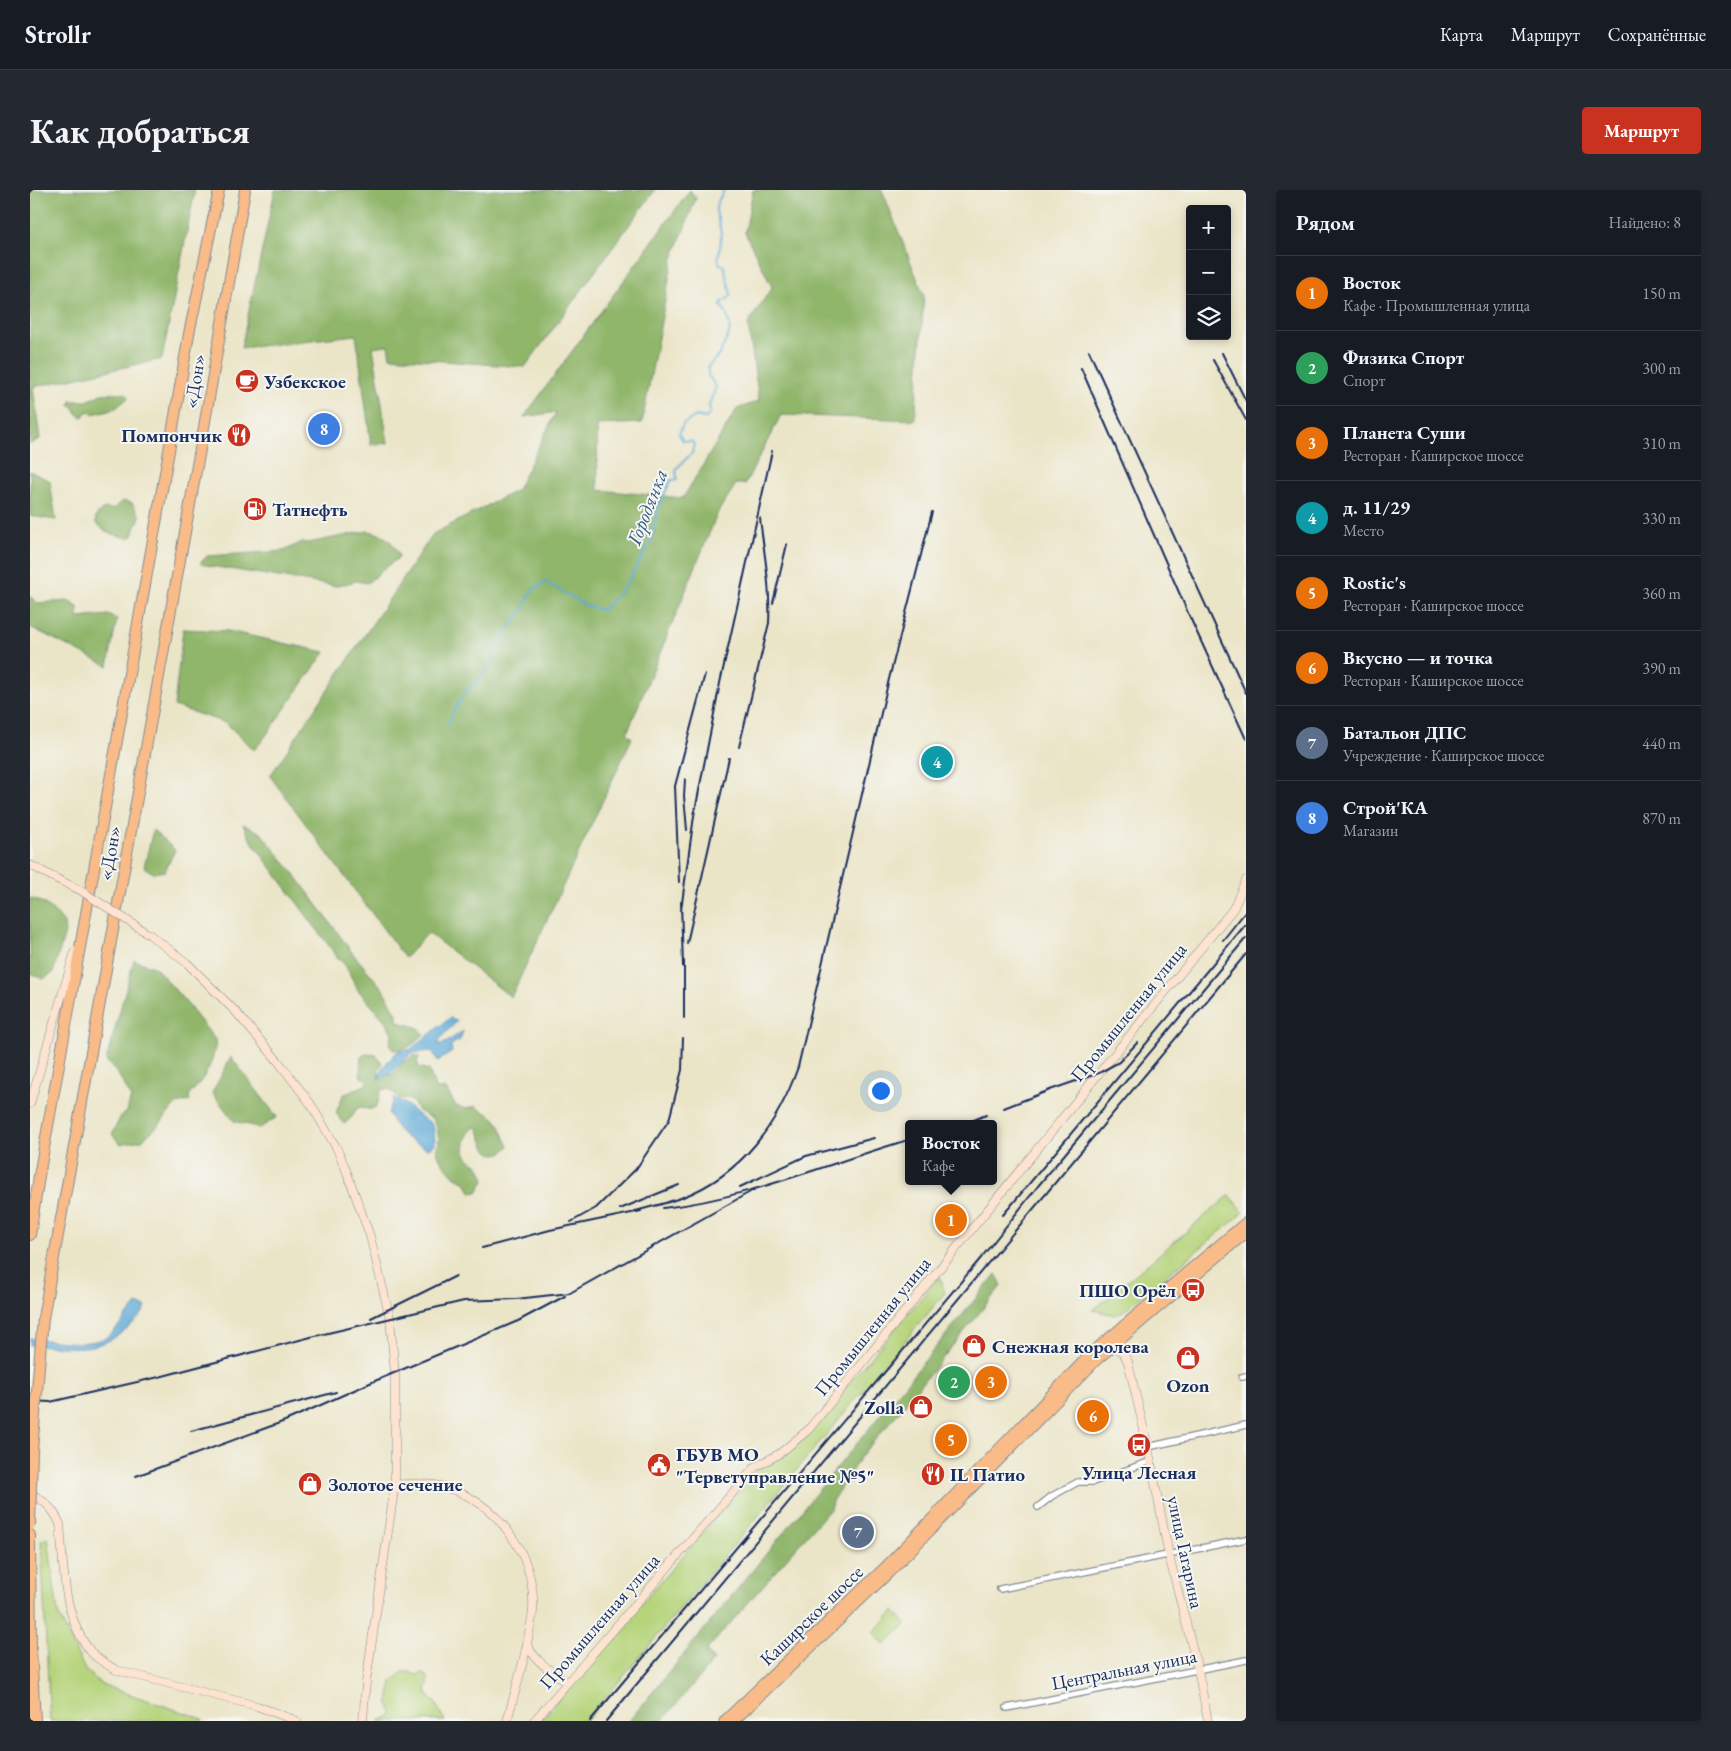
<!DOCTYPE html>
<html lang="ru">
<meta charset="utf-8">
<style>
:root{--surface:#171b24;--page:#242831;--text:#f1f3f6;--muted:#9ea1a6;--line:#363941;--accent:#c8321e}
body{margin:0;font-family:"EB Garamond",serif;background:var(--page);color:var(--text)}
.controls{position:absolute;right:15px;top:15px;display:grid;overflow:hidden;border-radius:5px;box-shadow:0 2px 8px #0003}
.controls button{width:45px;height:45px;display:grid;place-items:center;padding:0;border:0;border-bottom:1px solid var(--line);background:var(--surface);color:var(--text);font:25px sans-serif}
.you{position:absolute;left:850px;top:900px;width:18px;height:18px;margin:-12px;border:4px solid #fff;border-radius:50%;background:#1a73e8;box-shadow:0 0 0 8px #1a73e833}
.badge{display:grid;place-items:center;width:32px;height:32px;border-radius:50%;background:var(--accent);color:#fff;font-size:16px;font-weight:700}
.pin{position:absolute;translate:-50% -50%;border:2px solid #fff;box-shadow:0 1px 5px #0006}
.popup{position:absolute;left:875px;top:930px;width:92px;height:65px;box-sizing:border-box;display:grid;place-content:center;border-radius:5px;background:var(--surface);filter:drop-shadow(0 1px 4px #0005);font-size:16px;white-space:nowrap;color:var(--muted)}
.popup b{font-size:19px;color:var(--text)}
.popup::after{content:'';position:absolute;left:50%;top:100%;margin-left:-10px;border:10px solid transparent;border-top-color:var(--surface)}
.list{margin:0;padding:0;list-style:none}
h2{display:flex;justify-content:space-between;align-items:center;height:65px;margin:0;padding:0 20px;font-size:21px}
h2 small{font-size:16px;font-weight:400;color:var(--muted)}
.list li{display:grid;grid-template-columns:32px 1fr auto;gap:15px;align-items:center;box-sizing:border-box;height:75px;padding:0 20px;border-top:1px solid var(--line)}
.list b{display:block;font-size:19px;white-space:nowrap}
.list p{margin:0;font-size:16px;white-space:nowrap;color:var(--muted)}
.list em{font-size:16px;font-style:normal;color:var(--muted)}
.icon{flex:none;width:28px;height:28px;fill:none;stroke:currentColor;stroke-width:2;stroke-linecap:round;stroke-linejoin:round}
.map{position:relative;flex:none;width:1216px;height:1531px;overflow:hidden;border-radius:5px}
header{display:flex;align-items:center;gap:30px;box-sizing:border-box;height:70px;padding:0 25px;background:var(--surface);border-bottom:1px solid var(--line)}
header strong{font-size:24px}
nav{display:flex;gap:28px;margin-inline-start:auto;font-size:18px}
.intro{display:flex;align-items:center;justify-content:space-between;box-sizing:border-box;height:120px;padding:0 30px}
h1{margin:0;font-size:35px}
.button{padding:12px 22px;border-radius:5px;background:var(--accent);color:#fff;font-size:18px;font-weight:700}
main{display:flex;gap:30px;padding:0 30px}
aside{flex:1;background:var(--surface);border-radius:5px;box-shadow:0 2px 8px #0003}
.map>svg:first-child{display:block}
.green{fill:#b6d47b;stroke:#68826c}
.forest{fill:#90b66b;stroke:#567264}
.water{fill:#5daad6;stroke:#3c6c9a}
.lines{fill:none;stroke-linecap:round;stroke-linejoin:round}
.stream{stroke:#5daad6;stroke-width:2}
.street-casing{stroke:#838a93;stroke-width:8}
.secondary-casing{stroke:#838a93;stroke-width:9}
.primary-casing{stroke:#838a93;stroke-width:11}
.highway-casing{stroke:#838a93;stroke-width:12}
.street{stroke:#fff;stroke-width:5.5}
.secondary{stroke:#fde4d0;stroke-width:8}
.primary{stroke:#f9bc89;stroke-width:9}
.highway{stroke:#f9bc89;stroke-width:10}
.rail{stroke:#1b2f5e;stroke-width:2}
.secondary-bridge-casing{stroke:#838a93;stroke-width:9;stroke-linecap:butt}
.highway-bridge-casing{stroke:#838a93;stroke-width:12;stroke-linecap:butt}
.secondary-bridge{stroke:#fde4d0;stroke-width:8}
.highway-bridge{stroke:#f9bc89;stroke-width:10}
.labels{text-anchor:middle;stroke-width:4;stroke-linejoin:round;paint-order:stroke}
.street-label{font-size:19px;fill:#1b2f5e;stroke:#f6f6f2}
.poi-label{font-size:19px;font-weight:bold;fill:#1b2f5e;stroke:#f6f6f2;text-anchor:start}
.water-label{font-size:20px;font-style:italic;fill:#325a88;stroke:#f6f6f2}
</style>
<header>
<strong>Strollr</strong>
<nav><a>Карта</a><a>Маршрут</a><a>Сохранённые</a></nav>
</header>
<div class="intro"><h1>Как добраться</h1><a class="button">Маршрут</a></div>
<main>
<div class="map">
<svg width="1216" height="1531" viewBox="0 0 1216 1531">
<rect width="100%" height="100%" fill="#f6f6f2"/>
<filter id="ink" filterUnits="userSpaceOnUse"><feTurbulence type="fractalNoise" baseFrequency=".02" numOctaves="2"/><feDisplacementMap in="SourceGraphic" scale="10" xChannelSelector="R" yChannelSelector="G"/><feConvolveMatrix kernelMatrix="1 2 1 2 8 2 1 2 1" color-interpolation-filters="sRGB"/></filter>
<filter id="wash" filterUnits="userSpaceOnUse"><feTurbulence type="fractalNoise" baseFrequency=".0096" numOctaves="4" result="noise"/><feDisplacementMap in="SourceGraphic" scale="20" xChannelSelector="R" yChannelSelector="G"/><feGaussianBlur stdDeviation="1.12" result="paint"/><feColorMatrix in="noise" values="0 0 0 0 0 0 0 0 0 0 0 0 0 0 0 0 0 1.4 0 .05"/><feComposite in="paint" operator="in"/></filter>
<g filter="url(#wash)">
<rect width="100%" height="100%" fill="#ebe5c8"/>
<path class="green" d="M1200 1005 1213 1023 1091 1123 1085 1125 1063 1120Z
M910 1086 915 1103 556 1531H510L727 1280 760 1256 783 1235Z
M18 1348 28 1424 55 1480 72 1495 173 1529 172 1531H20L11 1351Z
M864 1421 876 1434 855 1455 843 1442Z
M373 1482H380L386 1485 392 1483 398 1487V1494L396 1501 399 1507 404 1511 415 1531H349L362 1525 361 1518 358 1512 362 1492Z"/>
<path class="forest" d="M0 0H165L132 169 3 197 10 249 0 254Z
M245 0H625L495 177 360 167 358 155 343 157 358 253 341 255 326 145 211 158Z
M660 0 666 8 643 68 612 233 567 235 568 300 653 308 707 219 729 211 718 134 742 97 715 43 723 0H852L894 106 885 230 751 225 715 294H706L688 322 597 543 602 548 481 807 398 743 375 768 240 586 403 344 487 300 526 222 494 227Z
M87 203 96 204 98 208 86 218 63 224 60 221 55 223 53 227 48 225 43 216 39 215 41 211H57L71 204Z
M0 281 20 291 26 330 0 326Z
M92 311 102 313 110 326C109 333 104 338 103 346L98 348 78 343 66 333C64 325 69 323 75 318 85 322 85 316 92 311Z
M338 341C353 343 365 352 369 367L337 393 326 391 306 396 180 376 170 373 177 366 254 361 272 352 278 353Z
M0 406 7 413 38 411 48 417V428L78 425 87 429 78 476 0 437Z
M153 439 198 441 295 462 232 551 224 560 196 533 144 516Z
M213 634 231 643 266 686 324 765 353 799 367 824V830C376 838 388 832 394 844 386 853 376 861 363 860L360 855 362 843 356 832 328 800 315 775 308 768 220 649Z
M123 640 145 660 135 681 123 683 114 677Z
M0 708C18 713 23 720 34 733L35 743 23 783 13 789 0 783Z
M104 770 126 778 159 816 186 851C183 875 175 888 159 905L160 911 146 914 128 936 112 950 90 954 82 944 91 926 97 922 101 907 88 884 76 871Z
M335 864 346 865 353 874 349 878 348 889 363 884 373 873 384 865 389 867 387 872 389 877 399 880 406 899H416L426 916 436 919 446 916C451 922 458 922 463 927 470 931 474 948 479 956 476 960 474 962 470 963 453 969 453 944 446 936 436 943 431 957 438 967 441 971 445 972 448 975 451 978 453 985 455 989L447 1002 442 1003 434 991 425 987 411 971 407 961 409 952 407 937 402 928 388 921 383 912 378 909 368 908 361 900 356 899 351 900 347 916C341 920 338 920 332 917L327 918 322 927 314 934 306 923 313 905 337 894 336 889 331 887 330 882 331 867Z
M201 867 247 927 230 938 204 931 182 903Z
M966 1084 972 1095 869 1222 831 1266 802 1311 801 1318 676 1461 684 1470 632 1531H599Z"/>
<path class="water" d="M420 828 427 830C422 839 410 845 408 854L415 853 433 841 430 850 421 855 422 862 408 871 402 861 382 863 362 882 349 888 350 883 357 872 367 862 381 859Z
M364 908 377 915 388 925 401 933 404 939 405 954 398 959C376 948 369 946 358 922Z
M107 1114 116 1117C112 1126 106 1130 99 1137 66 1166 40 1156 0 1155V1148C22 1150 64 1159 81 1144 91 1134 98 1124 107 1114Z"/>
<g class="lines">
<path class="stream" d="M418 535 423 522 435 503 450 488 461 473 473 447 492 421 503 399 516 392 555 415 572 420 590 402 599 390 621 351 628 318 641 290H647L646 279 662 263 664 254 661 251H653L649 244 653 234 666 226 676 228 680 223 679 215 686 197 678 185V177L689 165 699 144 700 136 696 122 691 116 692 112 700 107 701 104 694 76 689 73C687 64 691 58 691 49 692 38 686 28 686 18 686 13 692 5 694 0"/>
</g>
</g>
<g filter="url(#ink)">
<g class="lines">
<g class="street-casing">
<path id="street" d="M1212 1187 1216 1186
M1118 1257 1216 1235
M1008 1317 1022 1306 1048 1292H1063L1121 1271
M970 1399 1216 1349
M977 1518 1216 1470"/>
</g>
<g class="secondary-casing">
<path id="secondary" d="M0 675 27 689
M120 745 157 773 205 821 248 871 280 913 306 957 315 977 340 1046 360 1128 365 1184V1294L336 1492 333 1531
M0 914 45 761
M1081 1152 1094 1164 1098 1172 1118 1257 1139 1366 1168 1480 1178 1531
M365 1294C381 1295 399 1292 414 1297 467 1311 506 1365 503 1420 503 1427 500 1435 499 1443 494 1473 485 1502 477 1531
M0 1303C14 1310 24 1319 30 1334 34 1378 32 1427 61 1462 68 1470 78 1475 86 1480L227 1516 267 1531
M497 1454C504 1471 523 1482 537 1493
M504 1531 725 1277 749 1264 778 1240 1203 719 1216 690"/>
</g>
<g class="primary-casing">
<path id="primary" d="M694 1531 855 1377 1061 1163 1216 1032
M704 1531 859 1383 1068 1169 1216 1043"/>
</g>
<g class="highway-casing">
<path id="highway" d="M0 1045 9 986 140 255 159 144 189 0
M13 1128 174 237 215 0
M0 1345 1 1459 5 1531"/>
</g>
<use href="#street" class="street"/>
<use href="#secondary" class="secondary"/>
<use href="#primary" class="primary"/>
<use href="#highway" class="highway"/>
<path class="rail" d="M1059 161 1216 503
M1192 163 1216 211
M1183 170 1216 230
M1051 178 1158 423 1216 549
M743 413 757 354
M709 557 739 433C741 398 734 363 730 328
M655 589 654 606 657 640
M649 692 645 596 675 484
M651 712 653 777
M651 720 664 626 690 493 742 261
M1193 750 1216 721
M657 753 699 568
M654 771V828
M974 918 1020 900 1069 883 1089 872 1108 852
M934 934 956 925
M710 997 776 966 844 948
M633 1018C715 1009 799 973 878 950
M590 1019 649 995
M605 1021C621 1017 638 1013 653 1007 712 984 748 934 768 877L859 489 902 322
M973 1025 1216 734
M541 1032 566 1018 606 979 639 930 652 880 653 848
M452 1058 520 1040 611 1021
M341 1128 426 1086
M0 1211 20 1212 129 1187 281 1147 434 1111 486 1109 540 1103 729 997
M161 1241 306 1202
M106 1286 255 1231 340 1193 488 1131 535 1106
M560 1531 951 1068 1008 996 1216 748
M576 1531 1216 764"/>
<g class="secondary-bridge-casing">
<path id="secondary-bridge" d="M27 689 50 700 120 745"/>
</g>
<g class="highway-bridge-casing">
<path id="highway-bridge" d="M0 1335 2 1261 13 1128"/>
</g>
<use href="#secondary-bridge" class="secondary-bridge"/>
<use href="#highway-bridge" class="highway-bridge"/>
</g>
</g>
<defs>
<g id="cafe-disc" transform="scale(1.25)"><circle r="9.5" fill="#c8321e" stroke="#f6f6f2"/><path d="M-5.5-4.5H6V0H3Q3 3.5 0 3.5H-2.5Q-5.5 3.5-5.5 0ZM3-3.2v2h1.7v-2ZM-6 4.5H4V6H-6Z" fill="#fff"/></g>
<g id="restaurant-disc" transform="scale(1.25)"><circle r="9.5" fill="#c8321e" stroke="#f6f6f2"/><path d="M-5-6h1v4h1v-4h1v4h1v-4h1v5L-1.5 .5V6h-2V.5L-5-1ZM5-6V6H3V1.5H1.5Q1.5-4 5-6Z" fill="#fff"/></g>
<g id="fuel-disc" transform="scale(1.25)"><circle r="9.5" fill="#c8321e" stroke="#f6f6f2"/><path d="M-5.5-6h7V0h2V4h1.3V-2.5L3-4.5l.8-.8L6-3V5H2.5V1h-1V6h-7ZM-4.2-4.7v3.2H.2V-4.7Z" fill="#fff"/></g>
<g id="bus-disc" transform="scale(1.25)"><circle r="9.5" fill="#c8321e" stroke="#f6f6f2"/><path d="M-5-6H5V4H4V6H2V4H-2V6H-4V4H-5ZM-3.5-4V0h7V-4ZM-3.5 1.2v1.5H-2V1.2ZM2 1.2v1.5H3.5V1.2Z" fill="#fff"/></g>
<g id="shop-disc" transform="scale(1.25)"><circle r="9.5" fill="#c8321e" stroke="#f6f6f2"/><path d="M-5-2.5h2.3a2.7 3.5 0 0 1 5.4 0H5L5.5 6h-11ZM-1.5-2.5h3a1.5 2.3 0 0 0-3 0Z" fill="#fff"/></g>
<g id="civic-disc" transform="scale(1.25)"><circle r="9.5" fill="#c8321e" stroke="#f6f6f2"/><path d="M-.6-6.5H3V-4.5H.6V-3L4-1V1h2V6H-6V1h2V-1L-.6-3ZM-1.2 2.5V6h2.4V2.5Z" fill="#fff"/></g>
</defs>
<g fill-rule="evenodd">
<use href="#cafe-disc" x="217" y="191"/>
<use href="#restaurant-disc" x="209" y="245"/>
<use href="#fuel-disc" x="225" y="319"/>
<use href="#bus-disc" x="1163" y="1100"/>
<use href="#shop-disc" x="944" y="1156"/>
<use href="#shop-disc" x="1158" y="1168"/>
<use href="#shop-disc" x="891" y="1217"/>
<use href="#bus-disc" x="1109" y="1255"/>
<use href="#civic-disc" x="629" y="1275"/>
<use href="#restaurant-disc" x="903" y="1284"/>
<use href="#shop-disc" x="280" y="1294"/>
</g>
<g class="labels">
<g class="street-label">
<text transform="translate(164 191) rotate(-81)" y="7">«Дон»</text>
<text transform="translate(79 663) rotate(-80)" y="7">«Дон»</text>
<text transform="translate(1098 822) rotate(-51)" y="7">Промышленная улица</text>
<text transform="translate(842 1136) rotate(-51)" y="7">Промышленная улица</text>
<text transform="translate(1156 1362) rotate(78)" y="7">улица Гагарина</text>
<text transform="translate(781 1425) rotate(-44)" y="7">Каширское шоссе</text>
<text transform="translate(569 1431) rotate(-49)" y="7">Промышленная улица</text>
<text transform="translate(1094 1479) rotate(-11)" y="7">Центральная улица</text>
</g>
<g class="poi-label">
<text x="234" y="198">Узбекское</text>
<text x="192" y="252" text-anchor="end">Помпончик</text>
<text x="242" y="326">Татнефть</text>
<text x="1146" y="1107" text-anchor="end">ПШО Орёл</text>
<text x="962" y="1163">Снежная королева</text>
<text x="1158" y="1202" text-anchor="middle">Ozon</text>
<text x="874" y="1224" text-anchor="end">Zolla</text>
<text x="646" y="1271">ГБУВ МО<tspan x="646" dy="22">"Терветуправление №5"</tspan></text>
<text x="1109" y="1289" text-anchor="middle">Улица Лесная</text>
<text x="920" y="1291">IL Патио</text>
<text x="298" y="1301">Золотое сечение</text>
</g>
<g class="water-label">
<text transform="translate(617 317) rotate(-69)" y="7">Городянка</text>
</g>
</g>
</svg>
<div class="controls">
<button>+</button>
<button>−</button>
<button><svg class="icon" aria-label="layers" viewBox="0 0 24 24"><path d="M12 4l9 5-9 5-9-5zM3 14l9 5 9-5"/></svg></button>
</div>
<div class="you"></div>
<div class="pin badge" style="left:921px;top:1030px;background:#e8710a">1</div>
<div class="popup"><b>Восток</b>Кафе</div>
<div class="pin badge" style="left:924px;top:1192px;background:#2e9e5b">2</div>
<div class="pin badge" style="left:961px;top:1192px;background:#e8710a">3</div>
<div class="pin badge" style="left:907px;top:572px;background:#0f9aa8">4</div>
<div class="pin badge" style="left:921px;top:1250px;background:#e8710a">5</div>
<div class="pin badge" style="left:1063px;top:1226px;background:#e8710a">6</div>
<div class="pin badge" style="left:828px;top:1342px;background:#5c6f8a">7</div>
<div class="pin badge" style="left:294px;top:239px;background:#3f7fe0">8</div>
</div>
<aside>
<h2>Рядом<small>Найдено: 8</small></h2>
<ul class="list">
<li><span class="badge" style="background:#e8710a">1</span><div><b>Восток</b><p>Кафе · Промышленная улица</p></div><em>150 m</em></li>
<li><span class="badge" style="background:#2e9e5b">2</span><div><b>Физика Спорт</b><p>Спорт</p></div><em>300 m</em></li>
<li><span class="badge" style="background:#e8710a">3</span><div><b>Планета Суши</b><p>Ресторан · Каширское шоссе</p></div><em>310 m</em></li>
<li><span class="badge" style="background:#0f9aa8">4</span><div><b>д. 11/29</b><p>Место</p></div><em>330 m</em></li>
<li><span class="badge" style="background:#e8710a">5</span><div><b>Rostic's</b><p>Ресторан · Каширское шоссе</p></div><em>360 m</em></li>
<li><span class="badge" style="background:#e8710a">6</span><div><b>Вкусно — и точка</b><p>Ресторан · Каширское шоссе</p></div><em>390 m</em></li>
<li><span class="badge" style="background:#5c6f8a">7</span><div><b>Батальон ДПС</b><p>Учреждение · Каширское шоссе</p></div><em>440 m</em></li>
<li><span class="badge" style="background:#3f7fe0">8</span><div><b>Строй'КА</b><p>Магазин</p></div><em>870 m</em></li>
</ul>
</aside>
</main>
